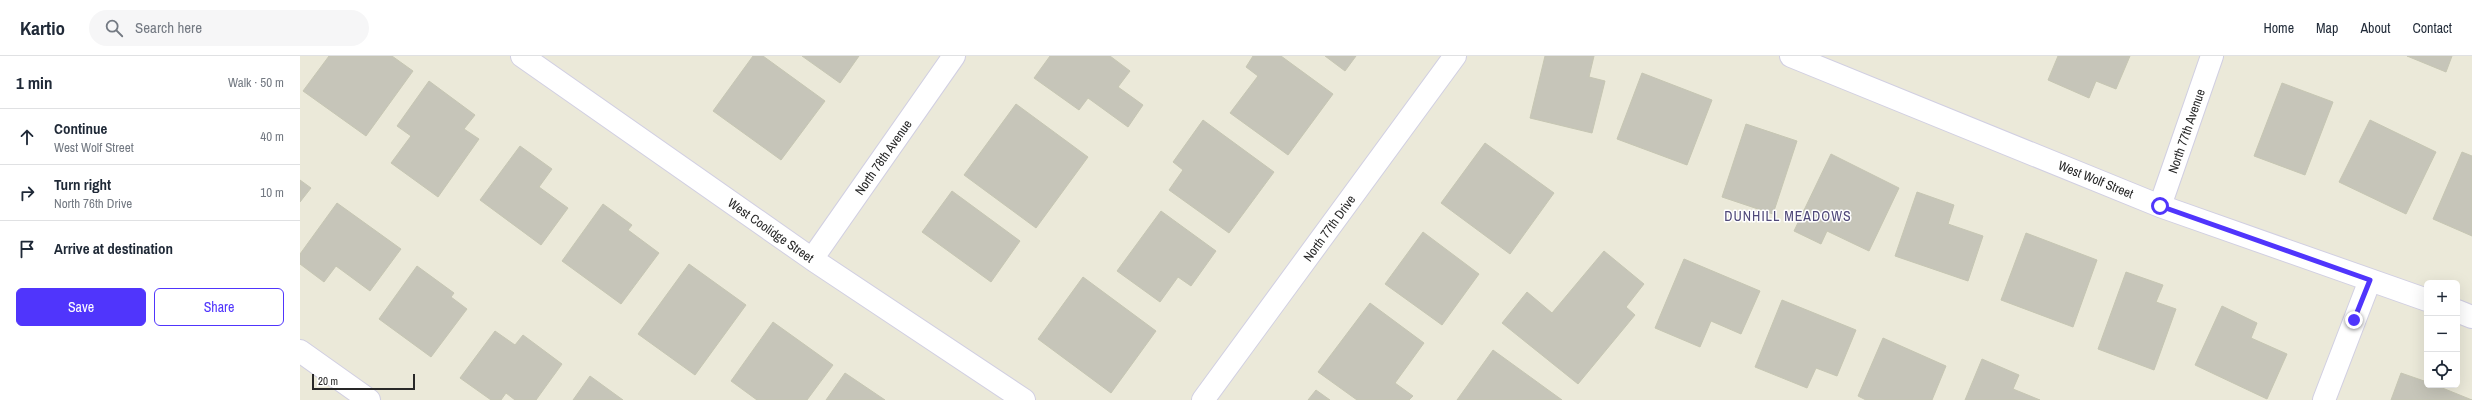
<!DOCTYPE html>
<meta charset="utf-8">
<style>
:root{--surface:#fff;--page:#f6f6f7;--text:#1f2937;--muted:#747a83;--line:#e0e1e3;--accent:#5035fc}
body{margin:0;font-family:"Archivo Narrow",sans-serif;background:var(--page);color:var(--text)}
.controls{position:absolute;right:12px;bottom:12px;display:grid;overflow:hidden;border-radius:6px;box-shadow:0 4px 16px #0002}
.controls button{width:36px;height:36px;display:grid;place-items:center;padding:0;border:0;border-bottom:1px solid var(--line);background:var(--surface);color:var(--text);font:20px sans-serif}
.scale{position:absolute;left:12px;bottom:10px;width:103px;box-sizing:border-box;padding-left:4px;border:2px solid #282828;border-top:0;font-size:11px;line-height:14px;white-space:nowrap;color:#282828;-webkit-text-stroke:3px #fff;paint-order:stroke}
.stop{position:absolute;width:12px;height:12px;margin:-9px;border:3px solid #5035fc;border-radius:50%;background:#fff}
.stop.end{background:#5035fc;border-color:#fff;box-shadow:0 1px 4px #0008}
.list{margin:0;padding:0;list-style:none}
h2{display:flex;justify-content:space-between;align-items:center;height:52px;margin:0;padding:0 16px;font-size:17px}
h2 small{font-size:13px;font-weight:400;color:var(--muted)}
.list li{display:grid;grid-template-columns:26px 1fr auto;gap:12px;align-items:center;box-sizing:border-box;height:56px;padding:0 16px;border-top:1px solid var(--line)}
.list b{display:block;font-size:15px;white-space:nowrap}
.list p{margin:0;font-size:13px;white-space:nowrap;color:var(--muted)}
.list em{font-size:13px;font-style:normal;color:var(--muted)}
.actions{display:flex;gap:8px;padding:12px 16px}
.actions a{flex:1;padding:9px 0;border:1px solid var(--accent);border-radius:6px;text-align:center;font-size:14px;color:var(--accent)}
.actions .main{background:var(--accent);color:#fff}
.icon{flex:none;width:22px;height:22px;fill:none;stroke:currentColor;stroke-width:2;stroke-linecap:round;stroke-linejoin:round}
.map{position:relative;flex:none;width:2172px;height:344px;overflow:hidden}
header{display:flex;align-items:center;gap:24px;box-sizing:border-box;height:56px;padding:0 20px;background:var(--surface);border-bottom:1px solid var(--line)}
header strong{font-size:19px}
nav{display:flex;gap:22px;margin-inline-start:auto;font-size:14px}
.search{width:280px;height:36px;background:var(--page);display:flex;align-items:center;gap:10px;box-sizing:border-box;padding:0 14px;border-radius:22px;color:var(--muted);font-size:15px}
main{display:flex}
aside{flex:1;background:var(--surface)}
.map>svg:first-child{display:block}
.building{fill:#c6c5b9;stroke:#c6c6b3}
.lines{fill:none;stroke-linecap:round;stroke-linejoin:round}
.minor-casing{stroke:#d1cfe2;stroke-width:24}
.minor{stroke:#fff;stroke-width:22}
.route{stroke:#5035fc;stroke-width:5}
.labels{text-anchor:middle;stroke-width:3;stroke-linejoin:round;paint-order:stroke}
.street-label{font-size:13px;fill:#282828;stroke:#fff}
.neighbourhood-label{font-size:14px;letter-spacing:1px;fill:#4f4879;stroke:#fff}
</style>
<header>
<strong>Kartio</strong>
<div class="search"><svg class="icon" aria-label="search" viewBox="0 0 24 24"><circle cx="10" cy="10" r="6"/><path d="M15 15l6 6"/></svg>Search here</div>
<nav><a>Home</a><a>Map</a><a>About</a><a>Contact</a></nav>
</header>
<main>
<aside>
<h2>1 min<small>Walk · 50 m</small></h2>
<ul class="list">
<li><svg class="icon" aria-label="ahead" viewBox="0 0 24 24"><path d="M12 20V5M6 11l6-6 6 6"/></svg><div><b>Continue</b><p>West Wolf Street</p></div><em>40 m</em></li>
<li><svg class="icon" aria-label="right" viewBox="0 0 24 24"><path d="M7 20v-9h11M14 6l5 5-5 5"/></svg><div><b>Turn right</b><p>North 76th Drive</p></div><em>10 m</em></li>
<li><svg class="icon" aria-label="arrive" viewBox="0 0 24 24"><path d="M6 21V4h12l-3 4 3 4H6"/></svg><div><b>Arrive at destination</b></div></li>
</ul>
<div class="actions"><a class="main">Save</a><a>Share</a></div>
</aside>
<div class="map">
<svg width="2172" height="344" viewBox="0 0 2172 344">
<rect width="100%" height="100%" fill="#ebe9d9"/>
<path class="building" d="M29 0H92L113 15 66 80 3 35Z
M453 0H463L525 45 481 104 413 55Z
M502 0H559L540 27Z
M750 0H810L830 15 818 31 843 49 828 71 788 42 779 54 734 22Z
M953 0H981L1033 38 988 99 930 57 958 20 946 11Z
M1025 0H1056L1045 15Z
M1245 0H1294L1289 21 1305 25 1292 77 1230 62Z
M1758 0H1830L1816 33 1796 25 1789 42 1748 24Z
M2107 0H2152L2146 16Z
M1342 17 1412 44 1387 109 1317 83Z
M129 25 175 59 164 73 179 83 138 141 91 107 111 80 97 70Z
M1982 27 2033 46 2005 119 1954 100Z
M716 48 788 101 736 172 664 119Z
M903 64 974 116 929 177 869 134 883 114 873 106Z
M2070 64 2136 96 2106 158 2039 126Z
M1446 68 1497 85 1473 158 1422 141Z
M1185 87 1254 137 1210 198 1141 147Z
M220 90 252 113 239 131 268 152 241 189 180 144Z
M2162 96 2172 100V180L2133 163Z
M1531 98 1599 132 1569 195 1527 175 1521 188 1494 175Z
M0 124 11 132 0 146Z
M652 135 720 185 691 226 622 176Z
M1617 136 1654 149 1648 168 1683 180 1668 225 1595 200Z
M37 147 101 193 70 235 36 210 24 226 0 208V198Z
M303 148 332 169 328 174 359 197 321 248 262 205Z
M861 155 916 195 891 230 878 221 860 246 817 215Z
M1123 176 1179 218 1142 269 1085 228Z
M1726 177 1797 204 1773 271 1701 244Z
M1304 195 1344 228 1326 251 1335 259 1278 328 1202 267 1227 236 1252 257Z
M1384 203 1460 235 1441 278 1411 265 1400 291 1355 272Z
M389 208 446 249 395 319 338 278Z
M117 210 154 237 151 241 167 253 131 301 79 263Z
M1826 216 1863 229 1856 246 1876 253 1854 314 1798 293Z
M783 221 856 275 811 337 738 283Z
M1482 244 1556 274 1537 320 1516 312 1507 332 1455 311Z
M1070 247 1124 287 1095 327 1113 340 1109 344H1057L1018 316Z
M1922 250 1957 267 1951 282 1987 298 1967 343 1895 309Z
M473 266 533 309 507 344H457L431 325Z
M195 275 215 289 223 279 262 308 236 344H215L206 337 201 344H191L160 322Z
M1583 282 1646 310 1632 344H1566L1558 340Z
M1193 294 1262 344H1157Z
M1682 303 1719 319 1713 333 1740 344H1665Z
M545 317 585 344H526Z
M2101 317 2127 326V329H2135L2172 344H2091Z
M290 320 323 344H273Z
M1016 334 1030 344H1008Z"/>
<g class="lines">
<g class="minor-casing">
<path id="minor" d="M222 0 512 203 724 344
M1491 0 1860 150 2127 244
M1860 150 1912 0
M512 203 654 0
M2157 255 2172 261
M0 295 69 344
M903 344 1155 0
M2024 344 2070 224"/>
</g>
<use href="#minor" class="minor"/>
</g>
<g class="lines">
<path class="route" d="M1860 150 2070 224 2054 264"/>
</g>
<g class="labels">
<g class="street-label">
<text transform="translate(1886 75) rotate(-71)" y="5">North 77th Avenue</text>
<text transform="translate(583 101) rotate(-55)" y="5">North 78th Avenue</text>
<text transform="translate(1796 123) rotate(22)" y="5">West Wolf Street</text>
<text transform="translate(1029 172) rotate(-54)" y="5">North 77th Drive</text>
<text transform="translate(471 174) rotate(35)" y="5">West Coolidge Street</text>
</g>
<g class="neighbourhood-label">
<text x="1488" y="165">DUNHILL MEADOWS</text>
</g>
</g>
</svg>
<div class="controls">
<button>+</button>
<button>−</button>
<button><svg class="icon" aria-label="locate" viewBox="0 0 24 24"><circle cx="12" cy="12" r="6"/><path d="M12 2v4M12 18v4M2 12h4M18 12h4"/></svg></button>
</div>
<div class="scale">20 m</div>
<div class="stop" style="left:1860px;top:150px"></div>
<div class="stop end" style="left:2054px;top:264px"></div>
</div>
</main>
